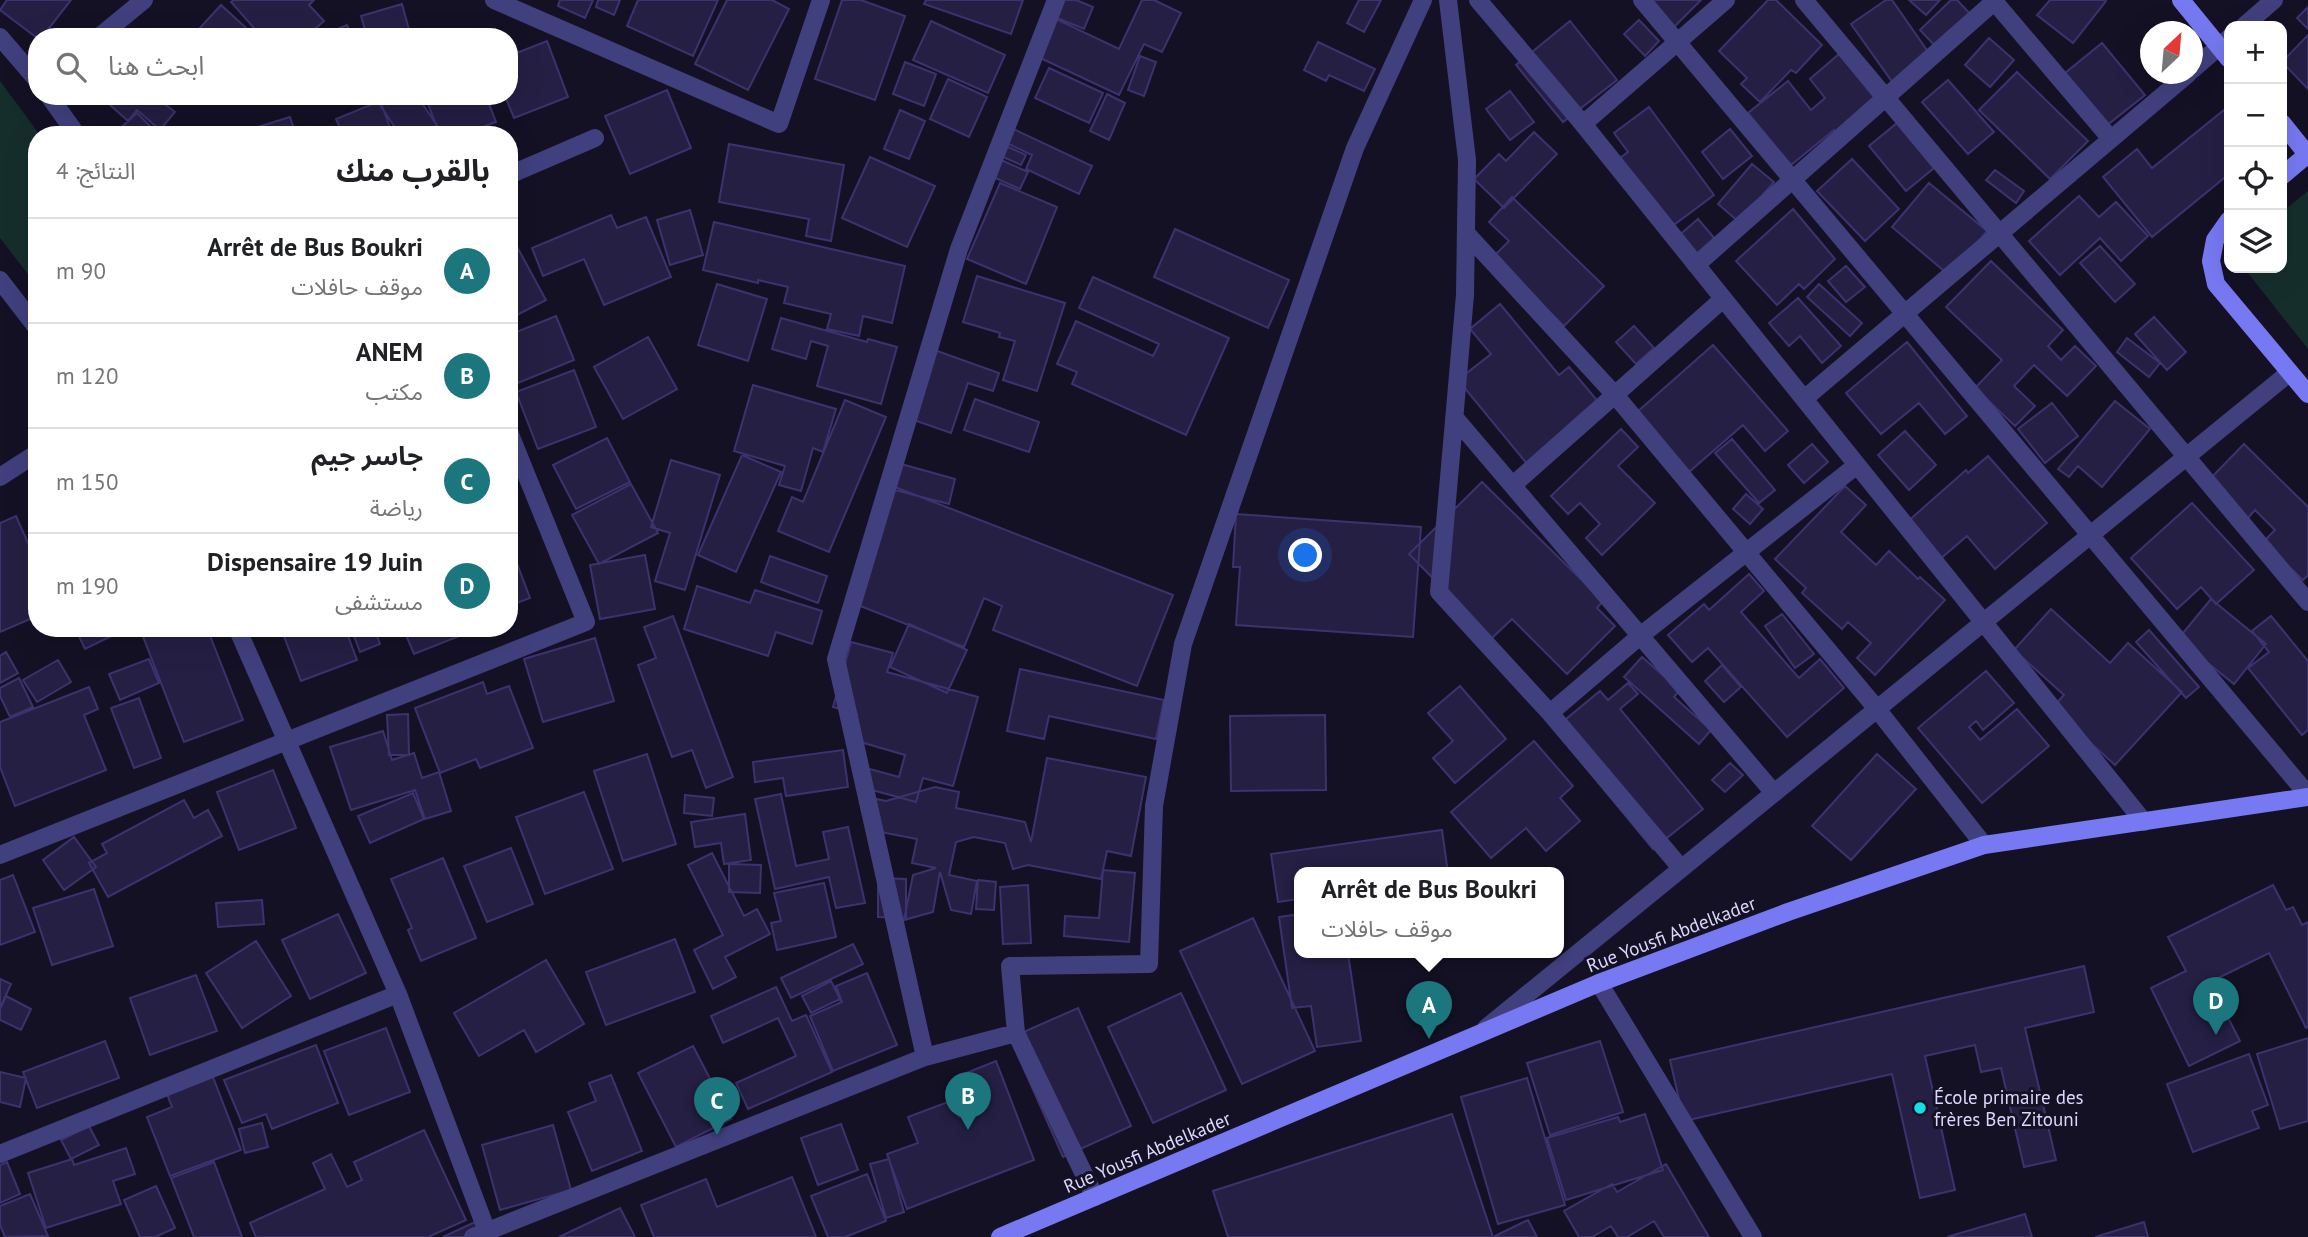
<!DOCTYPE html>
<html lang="ar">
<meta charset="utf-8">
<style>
:root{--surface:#fff;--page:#f2f2f2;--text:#202124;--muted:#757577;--line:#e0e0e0;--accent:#1b767e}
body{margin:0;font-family:"PT Sans","Noto Sans Arabic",sans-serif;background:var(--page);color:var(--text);direction:rtl}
.controls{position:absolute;right:21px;top:21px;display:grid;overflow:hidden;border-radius:14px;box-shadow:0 7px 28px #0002}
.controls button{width:63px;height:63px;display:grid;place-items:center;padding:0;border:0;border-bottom:2px solid var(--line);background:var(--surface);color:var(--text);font:35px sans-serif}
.compass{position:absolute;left:2140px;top:21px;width:63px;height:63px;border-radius:50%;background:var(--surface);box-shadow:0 7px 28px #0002;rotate:26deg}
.you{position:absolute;left:1306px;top:556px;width:24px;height:24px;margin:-18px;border:5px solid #fff;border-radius:50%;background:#1a73e8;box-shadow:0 0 0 10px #1a73e833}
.badge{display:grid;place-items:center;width:46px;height:46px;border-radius:50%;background:var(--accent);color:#fff;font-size:23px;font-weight:700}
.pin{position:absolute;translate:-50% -58px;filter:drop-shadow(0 2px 4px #0008)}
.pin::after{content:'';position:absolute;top:37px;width:24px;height:21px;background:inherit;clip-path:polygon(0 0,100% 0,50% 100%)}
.popup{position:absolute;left:1294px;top:867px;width:270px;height:91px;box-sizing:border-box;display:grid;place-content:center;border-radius:14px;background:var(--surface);filter:drop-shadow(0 2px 5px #0005);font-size:23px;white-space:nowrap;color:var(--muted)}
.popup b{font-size:26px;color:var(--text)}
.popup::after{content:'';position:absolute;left:50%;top:100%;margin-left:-14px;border:14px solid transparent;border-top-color:var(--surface)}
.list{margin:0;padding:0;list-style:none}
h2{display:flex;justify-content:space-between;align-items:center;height:91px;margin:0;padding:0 28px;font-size:30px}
h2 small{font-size:23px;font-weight:400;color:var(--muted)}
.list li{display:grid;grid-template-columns:46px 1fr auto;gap:21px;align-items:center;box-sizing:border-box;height:105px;padding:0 28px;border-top:2px solid var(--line)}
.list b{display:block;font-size:26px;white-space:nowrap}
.list p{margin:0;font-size:23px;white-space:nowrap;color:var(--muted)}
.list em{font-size:23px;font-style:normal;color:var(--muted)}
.icon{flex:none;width:38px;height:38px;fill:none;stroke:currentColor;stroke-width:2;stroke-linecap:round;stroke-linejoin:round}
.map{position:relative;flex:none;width:2308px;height:1237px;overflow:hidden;direction:ltr}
.search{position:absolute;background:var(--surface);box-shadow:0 7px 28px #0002;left:28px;top:28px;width:490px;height:77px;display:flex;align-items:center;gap:18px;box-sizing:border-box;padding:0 24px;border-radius:28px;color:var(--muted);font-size:26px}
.panel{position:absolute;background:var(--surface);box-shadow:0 7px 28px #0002;left:28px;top:126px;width:490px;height:511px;border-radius:28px;direction:rtl}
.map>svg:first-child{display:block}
.green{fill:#152e2c}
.building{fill:#251f44;stroke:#3c336e;stroke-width:2}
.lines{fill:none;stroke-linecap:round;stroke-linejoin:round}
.street{stroke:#40407f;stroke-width:18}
.secondary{stroke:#7779f3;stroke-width:18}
.poi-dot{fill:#15deeb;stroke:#141125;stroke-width:2.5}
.labels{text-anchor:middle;stroke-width:6;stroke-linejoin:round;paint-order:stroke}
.street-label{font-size:19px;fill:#dbd8fc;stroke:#141125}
.poi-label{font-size:19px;fill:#dbd8fc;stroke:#141125;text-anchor:start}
</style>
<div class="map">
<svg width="2308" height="1237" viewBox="0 0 2308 1237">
<rect width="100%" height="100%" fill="#141125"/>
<path class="green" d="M0 81 40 135H37V286L0 238Z
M2308 191V349L2244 268H2282V212Z"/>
<path class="building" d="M7 0H71L42 37 37 38 0 10Z
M234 0H314L309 5 324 21 306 37H262L231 2Z
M560 0H593L585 18 558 6Z
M598 0H620L614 15 596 7Z
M638 0H718L693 56 627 26Z
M727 0H772L789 9 748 90 695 64Z
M842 0H861L905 16 875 100 815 79Z
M926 0H1023L1011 34 924 4Z
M1056 0H1076L1093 7 1084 29 1050 15Z
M1142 0H1154L1181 13 1162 52 1144 44 1119 95 1036 56 1054 18 1119 49Z
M1359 0H1381L1364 32 1347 23Z
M1646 0H1701L1673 28Z
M1768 0H1776L1822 45 1796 73 1791 70 1760 102 1741 84 1747 78 1719 51Z
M1886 0H1892L1931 56 1893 83 1851 24Z
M1909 0H1940L1926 15Z
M1951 0H1957L1975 19 1941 52 1920 30Z
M2050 0H2105L2106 1 2073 43 2037 15Z
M402 4 411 37H383L382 34 367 37 361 16Z
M221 5 256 37H207L199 29Z
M2308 7V29L2297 18Z
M1639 20 1659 41 1645 56 1624 34Z
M931 21 1005 55 988 93 913 60Z
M1570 21 1617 80 1563 122 1516 65Z
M347 25 352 37H318Z
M2308 35V89L2282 62Z
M1989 38 2014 60 1990 87 1965 65Z
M547 41 568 97 514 118 505 96H509V56Z
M1318 42 1375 69 1364 91 1329 75 1326 81 1304 70Z
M2102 43 2145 95 2101 130 2059 78Z
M1839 54 1878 102 1837 135 1834 130 1791 165 1748 113 1788 81 1811 110 1825 98 1810 79Z
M1140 56 1156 62 1144 96 1128 90Z
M905 62 936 74 924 106 893 94Z
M1049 68 1103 93 1089 123 1035 98Z
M2017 72 2088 141 2050 179 1979 110Z
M948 79 987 97 969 137 930 119Z
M1948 80 1994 132 1968 154 1922 102Z
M667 90 691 148 630 174 605 116Z
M1510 91 1534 122 1510 140 1486 109Z
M1107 94 1125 103 1109 140 1090 131Z
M100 96H167L162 102 175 112 160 130 137 110 128 121Z
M393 96H417L443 134 400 135 380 105Z
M425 96H486L496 122 462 135H440Z
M380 101 393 135H343L336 119Z
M1649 107 1714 195 1667 230 1616 161 1628 152 1614 133Z
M900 110 925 121 909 159 884 149Z
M2224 110 2229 116V174L2152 237 2103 177 2137 149 2152 168Z
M137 113 152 128 144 135H113Z
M290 117 295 132 307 127 310 135H261L258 127Z
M1897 123 1934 168 1906 191 1869 146Z
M1007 126 1092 166 1079 194 1026 169 1032 155 1000 140Z
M1730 129 1752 156 1723 179 1702 152Z
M1534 132 1557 154 1504 208 1474 179 1499 154 1506 161Z
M729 144 844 165 831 241 806 236 809 219 719 202Z
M1006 146 1026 155 1021 165 1001 156Z
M870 157 935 186 907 247 842 218Z
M999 159 1028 172 1020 189 991 176Z
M1852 159 1899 209 1865 241 1817 191Z
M1752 164 1774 182 1739 222 1718 204Z
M1995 170 2024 191 2016 203 1986 180Z
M1000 183 1057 207 1026 284 967 259Z
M1929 183 1987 231 1950 276 1892 227Z
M2079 196 2099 217 2116 202 2148 236 2121 261 2100 238 2060 275 2029 241Z
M1512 197 1604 286 1564 326 1493 257 1509 241 1489 222Z
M1793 209 1835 259 1804 289 1799 284 1777 305 1736 261Z
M690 210 703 255 670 265 657 220Z
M611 215 617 228 646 217 671 277 604 305 584 259 543 276 532 248Z
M1698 219 1715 239 1694 258 1676 238Z
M714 222 905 266 892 323 863 316 859 336 827 329 831 314 784 303 788 287 758 280V283L703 270Z
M1175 229 1289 280 1268 328 1154 277Z
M509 232 546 300 509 319Z
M2100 246 2135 284 2115 302 2080 263Z
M1991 261 2063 330 2048 346 2061 360 2075 346 2096 366 2067 396 2034 365 2014 386 2035 406 2015 426 1975 388 2002 360 1946 307Z
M1846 266 1865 287 1846 302 1828 281Z
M977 276 1065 303 1037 391 1003 380 1015 341 999 337 1000 333 963 322Z
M1093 277 1229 338 1186 435 1072 384 1077 372 1057 364 1076 321 1153 356 1159 344 1079 308Z
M717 284 767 299 748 361 698 345Z
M1819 284 1862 323 1850 336 1807 297Z
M1798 298 1841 346 1822 363 1800 336 1789 346 1769 323Z
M1500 304 1559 375 1569 367 1601 405 1528 465 1458 380 1491 354 1470 329Z
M556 316 574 360 518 383 509 360V335Z
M2154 317 2186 352 2167 370 2135 334Z
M781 318 867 342 868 339 897 347 881 404 817 386 828 346 811 341 806 359 772 349Z
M1634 326 1654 348 1636 364 1616 342Z
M648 337 677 389 623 419 594 367Z
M2127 338 2160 363 2149 377 2117 352Z
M1907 342 1967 416 1945 434 1919 403 1881 434 1846 393Z
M1713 345 1788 431 1765 451 1743 425 1689 472 1637 412Z
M926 347 999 373 993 391 968 383 951 433 902 416Z
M574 370 596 427 538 449 516 392Z
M753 385 836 409 823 452 813 448 801 491 779 485 785 466 734 451Z
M975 399 1039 422 1029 452 964 430Z
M845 400 886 417 829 552 778 531 792 497 803 502Z
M2115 401 2150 429 2102 487 2078 466 2069 477 2058 469Z
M2052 403 2078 436 2045 463 2018 429Z
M1621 429 1638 447 1618 466 1655 503 1602 555 1586 538 1600 524 1580 503 1568 514 1551 496Z
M1905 431 1936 465 1909 490 1878 455Z
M607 438 630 482 576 509 553 465Z
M1732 439 1775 490 1759 503 1715 453Z
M1812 444 1828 462 1804 483 1788 465Z
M2244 444 2308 507V575L2303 580 2263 542 2275 530 2255 510 2247 519 2208 481Z
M742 455 781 472 736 572 698 555Z
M1988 456 2047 523 1995 569 1967 536 1939 560 1906 523 1966 470 1968 473Z
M671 460 720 475 685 590 655 581 670 533 651 527Z
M894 462 955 479 949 504 887 488Z
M1482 482 1603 601 1597 608 1615 626 1567 674 1512 619 1492 638 1409 554Z
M631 484 658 533 599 564 572 515Z
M1845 486 1866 505 1841 532 1876 565 1889 551 1918 579 1920 577 1945 600 1875 675 1857 658 1871 643 1848 622 1842 629 1802 593 1806 588 1775 559Z
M895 487 1173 595 1137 686 993 630 1002 606 984 598 964 647 850 602Z
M1746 494 1763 509 1750 524 1733 509Z
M2192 503 2254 570 2216 604 2201 587 2177 609 2131 558Z
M1236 514 1421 527 1413 637 1236 625 1240 567H1233Z
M16 516 37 563V616L0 632V523Z
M509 542 530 598 509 606Z
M645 555 655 609 600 619 590 565Z
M770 556 827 576 818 603 761 582Z
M1749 574 1764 591 1741 612 1799 678 1820 659 1844 688 1787 737 1708 648 1692 662 1668 635 1704 604 1709 610Z
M697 586 750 603 755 590 822 611 812 644 776 632 768 656 684 629Z
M2211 599 2266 644 2234 684 2178 639Z
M2051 609 2110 663 2128 643 2182 692 2115 765 2052 708 2064 695 2014 650Z
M1782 614 1814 654 1795 668 1765 626Z
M673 616 733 777 706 788 692 750 672 757 638 665 656 658 644 627Z
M2271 616 2308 661V730L2302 735 2248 668 2269 652 2252 631Z
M909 624 967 650 947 693 890 667Z
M75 628H128L85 649Z
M157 628H207L243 720 184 742 142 634Z
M291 628H345L357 660 301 681 282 631Z
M351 628H374L380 644 360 652Z
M403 628H464L467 633 414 654Z
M2149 630 2199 687 2186 698 2136 642Z
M595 638 614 701 543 722 524 659Z
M851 642 893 653 887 672 978 697 953 786 923 778 916 802 861 787 866 768 899 777 905 755 850 739 857 714 833 707Z
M6 652 18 673 0 683V656Z
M1642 657 1680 690 1674 697 1711 730 1699 744 1624 677Z
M149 659 159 683 120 700 109 674Z
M58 660 71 682 37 702 23 680Z
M1722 665 1741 687 1724 702 1705 681Z
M1020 669 1164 700 1156 739 1049 716 1044 739 1007 731Z
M1986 671 2014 703 1983 730 1976 721 1969 727 1980 740 2017 709 2049 746 1982 803 1918 728Z
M19 678 33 707 10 717 0 696V688Z
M483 682 487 694 509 686 533 748 480 768 476 759 440 773 415 708Z
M1628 683 1638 694 1620 709 1703 809 1653 849 1554 729 1600 691 1608 700Z
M1460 686 1506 739 1455 783 1433 758 1453 741 1428 713Z
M89 687 98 709 84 715 106 770 15 806 0 767V722Z
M139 698 161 758 134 768 111 708Z
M408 714 409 755H389L387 715Z
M1325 715 1326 790 1231 791 1230 716Z
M383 731 392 760 414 753 422 778 439 772 451 811 425 819 415 790 351 810 330 747Z
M1534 741 1573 786 1560 798 1580 821 1546 851 1526 828 1491 858 1451 812Z
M843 750 848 787 786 796 783 778 755 782 753 762Z
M647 754 676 844 623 861 594 771Z
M1877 754 1916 789 1851 860 1812 826Z
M1047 758 1146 777 1131 856 1107 851 1101 879 1028 865 1013 869 1005 843 974 837 956 842 949 875 977 881 971 914 951 910 940 872 933 912 904 920 913 875 936 868 912 863 917 839 870 830 876 799 886 801 935 787 959 792 956 808 1025 822 1031 842Z
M1730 763 1743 775 1725 792 1712 780Z
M273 770 296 828 239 850 217 792Z
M584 792 613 869 545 894 516 817Z
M413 793 424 819 370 843 358 816Z
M781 794 796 866 829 859 823 832 848 827 865 903 836 908 829 877 775 889 755 799Z
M685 795 714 798 712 816 684 813Z
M184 800 194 818 208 810 222 836 108 897 89 863 107 853 102 844Z
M745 814 751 860 724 864 721 843 695 847 691 822Z
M1442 830 1448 873H1300V899L1278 902 1271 854Z
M74 837 96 867 64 890 43 860Z
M511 848 533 904 487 922 464 866Z
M712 853 744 916 757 909 770 934 725 957 736 977 713 989 694 950 723 935 688 865Z
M443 858 476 938 421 961 408 930 412 928 391 879Z
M729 864 761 865 760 893 729 892Z
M1103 870 1135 873 1129 942 1064 936 1065 916 1099 918Z
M13 875 35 932 0 945V880Z
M878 878 906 879V918L878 917Z
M978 880 996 882 994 910 976 909Z
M824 883 836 937 777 950 771 923 781 921 774 893Z
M1028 885 1031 943 1003 944 1000 887Z
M2273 885 2286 910 2293 907 2302 925 2308 922V1027L2306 1028 2269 953 2210 982 2240 1041 2189 1066 2151 988 2186 971 2168 937Z
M94 889 113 946 52 965 33 908Z
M262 900 264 924 218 927 216 903Z
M338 914 366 973 310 999 282 940Z
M1300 914V953H1348L1361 1041 1317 1047 1311 1006 1292 1008 1279 917Z
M1253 918 1315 1051 1242 1084 1180 951Z
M675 939 695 992 606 1025 586 972Z
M256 941 291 996 242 1028 206 973Z
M853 944 863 964 791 998 781 978Z
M546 960 584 1024 536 1052 524 1030 479 1056 454 1013Z
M2084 966 2094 1012 2025 1028 2056 1160 2024 1167 2001 1068 1981 1072 1975 1045 1925 1056 1955 1190 1920 1198 1892 1074 1684 1121 1670 1060Z
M867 973 897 1045 833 1071 810 1016 842 1002 836 986Z
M196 975 217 1031 150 1055 130 998Z
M0 979 11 984 0 1008Z
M831 981 840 999 811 1013 802 996Z
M776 987 792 1021 806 1015 832 1072 748 1109 736 1083 796 1056 778 1018 723 1043 711 1016Z
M1181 993 1226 1090 1153 1123 1108 1027Z
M6 996 31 1009 21 1030 0 1020V1009Z
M1078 1008 1131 1126 1063 1157 1010 1038Z
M386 1028 410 1092 349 1115 324 1051Z
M2308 1038V1121L2280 1129 2257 1054Z
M105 1041 119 1078 37 1108 23 1072Z
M1600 1041 1623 1112 1550 1135 1527 1063Z
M316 1045 338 1103 272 1129 266 1114 242 1123 224 1080Z
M693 1046 731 1119 676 1147 638 1073Z
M2249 1054 2268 1105 2252 1111 2259 1128 2193 1152 2167 1084Z
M996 1061 1034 1160 907 1209 887 1154 918 1143 908 1117 953 1100 959 1117 979 1109 966 1073Z
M0 1072 26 1078 20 1107 0 1102Z
M611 1075 642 1151 592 1171 568 1112 596 1101 589 1083Z
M213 1077 241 1150 170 1176 147 1117 172 1107 167 1094Z
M1527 1078 1565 1205 1498 1224 1461 1097Z
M1452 1114 1493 1237H1228L1213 1191Z
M1645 1114 1663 1170 1566 1200 1547 1138 1618 1117 1620 1122Z
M262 1123 268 1147 245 1153 239 1129Z
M841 1124 858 1170 818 1185 801 1138Z
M553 1125 571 1190 500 1210 482 1145Z
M89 1126 99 1145 71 1159 61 1140Z
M424 1130 466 1220 428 1237H256L250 1223 325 1189 313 1163 331 1154 347 1187 362 1180 354 1162Z
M126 1148 135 1174 113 1181 121 1204 46 1228 28 1173 72 1159 74 1165Z
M889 1159 904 1212 886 1218 870 1164Z
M7 1162 20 1194 0 1203V1165Z
M214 1162 242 1237H194L171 1178Z
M1666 1164 1709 1237H1664L1654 1221 1627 1237H1618L1611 1226 1592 1237H1579L1564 1211 1612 1184 1617 1192Z
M867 1174 886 1221 845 1237H828L811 1196Z
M792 1177 816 1237H654L641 1205 706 1179 717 1207Z
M156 1186 175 1228 155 1237H140L124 1200Z
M30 1194 48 1236 5 1237 0 1225V1206Z
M620 1208 635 1237H559Z
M2025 1214 2032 1237H1947Z
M1528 1220 1537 1237H1495V1236Z
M477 1221 484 1237H443Z
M2144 1222 2148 1237H2095Z"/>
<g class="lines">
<path class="street" d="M494 0 779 124 821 0
M1448 0 1467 160 1465 295 1439 592 1550 713 1681 868
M1478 0 1583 124 2144 822
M1642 0 2308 795
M1804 0 2308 602
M1993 0 2111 139
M2244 26 2274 0
M0 37 37 80
M99 37 144 0
M2192 70 2229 38
M49 96 77 135
M1583 124 1726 0
M509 175 595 138
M1466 233 1615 395 1877 709 1984 845
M1696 265 1996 0
M0 280 37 328
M1804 399 2188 74
M1455 418 1774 793
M0 477 37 453
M1513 485 1723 299
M237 628 398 994 489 1237
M1550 713 1640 636 1857 465
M0 855 586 622 509 432
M1599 983 1753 1237
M1486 1028 2289 373
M1016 1033 1010 966 1149 964 1154 806 1183 644 1355 148 1423 0
M925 1057 836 659 959 249 1056 0
M0 1154 398 994
M473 1237 925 1057 1016 1033 1095 1197"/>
<path class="secondary" d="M2181 0 2229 59
M2282 123 2307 154
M2282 176 2308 154
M2229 220 2215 240 2211 261 2216 284 2308 394
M1000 1237 1599 983 1788 912 1984 845 2308 797"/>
</g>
<circle class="poi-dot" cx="1920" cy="1108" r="7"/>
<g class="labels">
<g class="street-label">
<text transform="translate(1671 934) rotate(-21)" y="7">Rue Yousfi Abdelkader</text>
<text transform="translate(1147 1152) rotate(-23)" y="7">Rue Yousfi Abdelkader</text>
</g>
<g class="poi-label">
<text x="1934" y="1104">École primaire des<tspan x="1934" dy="22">frères Ben Zitouni</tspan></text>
</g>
</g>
</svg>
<div class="controls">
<button>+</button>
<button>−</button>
<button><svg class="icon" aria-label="locate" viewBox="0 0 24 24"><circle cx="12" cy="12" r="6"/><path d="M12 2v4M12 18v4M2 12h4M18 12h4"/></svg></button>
<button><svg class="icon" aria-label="layers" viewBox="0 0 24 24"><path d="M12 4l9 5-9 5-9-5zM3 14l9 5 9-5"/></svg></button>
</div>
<svg class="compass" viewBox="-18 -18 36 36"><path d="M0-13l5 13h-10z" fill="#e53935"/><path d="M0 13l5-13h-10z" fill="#757577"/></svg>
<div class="you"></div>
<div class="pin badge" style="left:1429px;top:1039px">A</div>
<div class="popup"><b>Arrêt de Bus Boukri</b>موقف حافلات</div>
<div class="pin badge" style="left:968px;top:1130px">B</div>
<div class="pin badge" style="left:717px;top:1135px">C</div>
<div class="pin badge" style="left:2216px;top:1035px">D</div>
<div class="search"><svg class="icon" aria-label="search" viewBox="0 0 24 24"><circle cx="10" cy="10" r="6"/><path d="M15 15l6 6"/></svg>ابحث هنا</div>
<section class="panel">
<h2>بالقرب منك<small>النتائج: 4</small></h2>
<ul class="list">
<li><span class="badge">A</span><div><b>Arrêt de Bus Boukri</b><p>موقف حافلات</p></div><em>90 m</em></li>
<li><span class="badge">B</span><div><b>ANEM</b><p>مكتب</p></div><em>120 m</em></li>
<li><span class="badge">C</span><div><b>جاسر جيم</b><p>رياضة</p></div><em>150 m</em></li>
<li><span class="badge">D</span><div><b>Dispensaire 19 Juin</b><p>مستشفى</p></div><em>190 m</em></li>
</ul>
</section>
</div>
